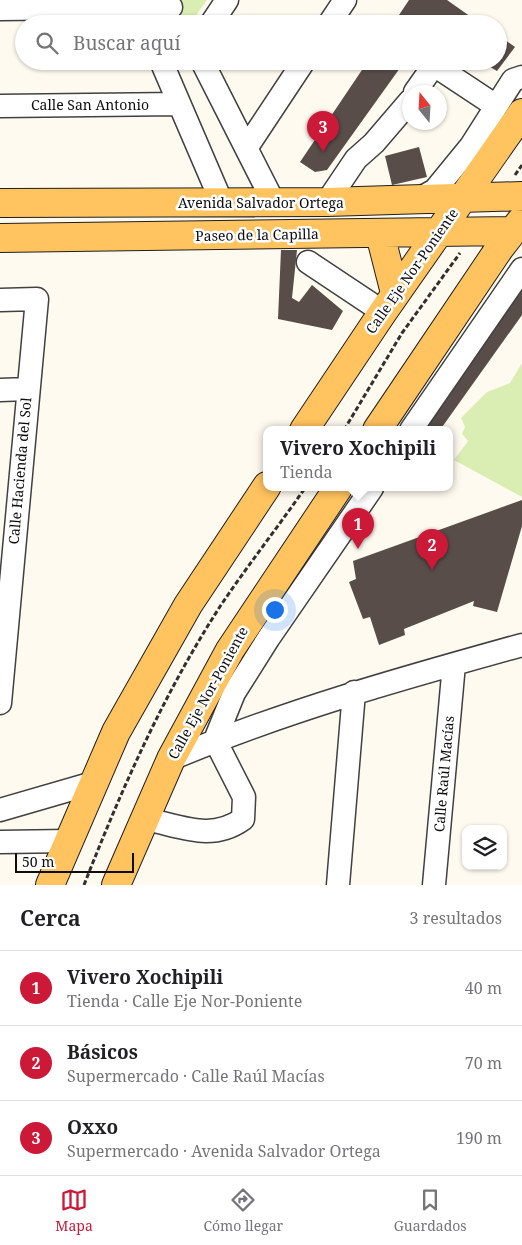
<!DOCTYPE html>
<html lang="es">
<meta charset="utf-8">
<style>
:root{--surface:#fff;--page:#f2f2f2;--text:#202124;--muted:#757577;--line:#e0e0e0;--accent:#cc1938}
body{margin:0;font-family:"Noto Serif",serif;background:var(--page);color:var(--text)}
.controls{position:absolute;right:15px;bottom:15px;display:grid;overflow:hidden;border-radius:10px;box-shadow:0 1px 4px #0004}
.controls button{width:45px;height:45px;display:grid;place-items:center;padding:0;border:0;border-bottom:1px solid var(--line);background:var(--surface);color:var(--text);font:25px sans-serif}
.compass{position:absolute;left:402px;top:85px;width:45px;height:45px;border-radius:50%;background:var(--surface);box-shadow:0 1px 4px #0004;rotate:342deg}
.scale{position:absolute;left:15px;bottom:12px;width:119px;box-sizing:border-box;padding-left:5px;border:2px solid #0e0e0e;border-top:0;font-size:14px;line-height:18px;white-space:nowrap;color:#0e0e0e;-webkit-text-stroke:4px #fff;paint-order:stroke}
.you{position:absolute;left:274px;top:609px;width:18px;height:18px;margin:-12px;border:4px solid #fff;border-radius:50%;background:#1a73e8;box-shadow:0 0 0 8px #1a73e833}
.badge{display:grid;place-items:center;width:32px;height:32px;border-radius:50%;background:var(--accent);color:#fff;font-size:16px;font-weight:700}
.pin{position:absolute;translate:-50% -41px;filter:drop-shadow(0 1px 2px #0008)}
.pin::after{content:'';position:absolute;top:26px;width:18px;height:15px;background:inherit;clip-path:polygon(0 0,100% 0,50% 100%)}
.popup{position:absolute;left:263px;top:426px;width:190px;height:65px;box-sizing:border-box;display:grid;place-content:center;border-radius:10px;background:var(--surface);filter:drop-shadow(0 1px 4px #0005);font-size:16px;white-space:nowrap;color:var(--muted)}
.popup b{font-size:19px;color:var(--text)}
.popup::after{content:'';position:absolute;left:50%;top:100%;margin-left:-10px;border:10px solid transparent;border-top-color:var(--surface)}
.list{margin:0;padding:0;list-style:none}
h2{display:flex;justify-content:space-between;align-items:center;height:65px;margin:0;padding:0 20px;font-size:21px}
h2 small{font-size:16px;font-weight:400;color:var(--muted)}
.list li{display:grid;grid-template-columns:32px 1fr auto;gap:15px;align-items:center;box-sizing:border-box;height:75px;padding:0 20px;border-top:1px solid var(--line)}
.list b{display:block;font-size:19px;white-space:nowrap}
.list p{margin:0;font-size:16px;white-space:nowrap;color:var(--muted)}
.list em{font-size:16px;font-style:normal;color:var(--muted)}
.icon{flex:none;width:28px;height:28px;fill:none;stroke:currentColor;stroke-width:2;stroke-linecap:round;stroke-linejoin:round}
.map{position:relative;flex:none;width:522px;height:885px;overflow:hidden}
.search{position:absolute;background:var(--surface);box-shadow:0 1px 4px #0004;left:15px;right:15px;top:15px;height:55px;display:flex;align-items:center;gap:12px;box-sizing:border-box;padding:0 18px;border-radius:28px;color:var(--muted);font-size:19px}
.sheet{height:290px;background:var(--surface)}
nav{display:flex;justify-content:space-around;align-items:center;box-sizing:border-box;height:70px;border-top:1px solid var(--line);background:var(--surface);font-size:14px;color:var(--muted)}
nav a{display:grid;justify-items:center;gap:2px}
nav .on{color:var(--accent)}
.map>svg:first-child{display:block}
.green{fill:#daeeb4}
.building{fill:#584d49}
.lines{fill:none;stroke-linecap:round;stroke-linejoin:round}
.minor-casing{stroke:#414141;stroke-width:25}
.major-casing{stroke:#1f1f1f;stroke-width:30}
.path{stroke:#303030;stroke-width:3;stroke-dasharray:5 2.5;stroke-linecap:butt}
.minor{stroke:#fff;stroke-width:22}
.major{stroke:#ffc35f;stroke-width:28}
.labels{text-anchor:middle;stroke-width:5;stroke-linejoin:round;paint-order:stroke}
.street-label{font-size:14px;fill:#0e0e0e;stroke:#fff}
</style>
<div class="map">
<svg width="522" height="885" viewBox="0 0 522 885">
<rect width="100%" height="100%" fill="#fffaef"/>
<path class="green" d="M173 0H207L190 24H186Z
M522 363V497L454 460 468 441 462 434 465 427 461 418 487 392 510 383Z"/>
<path class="building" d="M409 0H447L481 24H393Z
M498 35 515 47 497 71 480 61H498Z
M368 61H405L327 170 315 172 300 162Z
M419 147 427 177 392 185 385 156Z
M281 250H297L292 298 299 302 312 285 343 311 332 330 278 319Z
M522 278V315L440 430H414Z
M522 500V526L497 612 473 606 474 601 404 629 405 635 379 645 370 617 363 619 349 582 356 579 353 561Z"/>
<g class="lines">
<g class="minor-casing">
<path id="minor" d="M0 9 171 7
M211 24 227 0
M329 24 345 0
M161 61 222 203
M202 61 274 203
M415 92 434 65 496 106
M0 106 179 104
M247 147 304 61
M417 200 435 190 471 146 513 80 522 77
M327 202 356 159 374 143 410 101
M308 262 383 312
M0 300 37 299 0 703
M0 390 28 389
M411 430 522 269
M171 759C285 711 403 678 522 645
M0 810 93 783
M145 819C181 826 211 842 243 819L244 797 215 740 234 693 268 639 372 488
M0 842 69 841
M338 885 354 692
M434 885 454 664"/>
</g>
<g class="major-casing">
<path id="major" d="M0 203 327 202 522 196
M380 234 395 293
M0 238 513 231
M304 430 383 312 522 113
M377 430 499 249 520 222
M50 885 116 732 188 605 267 486
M116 885 171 759 230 650 338 488"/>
</g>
<path class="path" d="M515 175 522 165
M344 430 402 333 460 253
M84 885C122 788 164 693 221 605 248 565 278 527 305 488"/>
<use href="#minor" class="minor"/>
<use href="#major" class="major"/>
</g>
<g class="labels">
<g class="street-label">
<text x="90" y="110">Calle San Antonio</text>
<text x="261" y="208">Avenida Salvador Ortega</text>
<text transform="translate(257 235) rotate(-1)" y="5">Paseo de la Capilla</text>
<text transform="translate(412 271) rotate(-55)" y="5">Calle Eje Nor-Poniente</text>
<text transform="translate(20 471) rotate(-85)" y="5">Calle Hacienda del Sol</text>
<text transform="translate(208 693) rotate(-61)" y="5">Calle Eje Nor-Poniente</text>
<text transform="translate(444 774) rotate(-85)" y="5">Calle Raúl Macías</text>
</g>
</g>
</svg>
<div class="controls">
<button><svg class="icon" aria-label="layers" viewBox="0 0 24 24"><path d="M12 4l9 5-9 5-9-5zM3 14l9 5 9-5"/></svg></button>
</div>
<svg class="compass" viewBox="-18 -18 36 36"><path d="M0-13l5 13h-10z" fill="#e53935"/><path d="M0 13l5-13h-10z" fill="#757577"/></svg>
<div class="scale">50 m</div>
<div class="you"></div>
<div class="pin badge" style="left:358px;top:549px">1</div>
<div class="popup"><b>Vivero Xochipili</b>Tienda</div>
<div class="pin badge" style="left:432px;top:570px">2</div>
<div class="pin badge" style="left:323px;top:152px">3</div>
<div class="search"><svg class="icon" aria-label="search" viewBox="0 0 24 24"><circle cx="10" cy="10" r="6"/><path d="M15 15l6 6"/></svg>Buscar aquí</div>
</div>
<section class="sheet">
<h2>Cerca<small>3 resultados</small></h2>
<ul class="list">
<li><span class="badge">1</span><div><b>Vivero Xochipili</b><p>Tienda · Calle Eje Nor-Poniente</p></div><em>40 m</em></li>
<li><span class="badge">2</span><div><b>Básicos</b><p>Supermercado · Calle Raúl Macías</p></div><em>70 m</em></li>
<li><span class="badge">3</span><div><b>Oxxo</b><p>Supermercado · Avenida Salvador Ortega</p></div><em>190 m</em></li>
</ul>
</section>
<nav>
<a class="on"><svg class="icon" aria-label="map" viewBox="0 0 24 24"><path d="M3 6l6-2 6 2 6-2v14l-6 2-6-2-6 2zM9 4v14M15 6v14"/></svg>Mapa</a>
<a><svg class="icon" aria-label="directions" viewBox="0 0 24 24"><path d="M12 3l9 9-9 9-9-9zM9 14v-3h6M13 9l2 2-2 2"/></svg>Cómo llegar</a>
<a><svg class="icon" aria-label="saved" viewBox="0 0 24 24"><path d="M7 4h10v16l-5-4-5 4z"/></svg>Guardados</a>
</nav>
